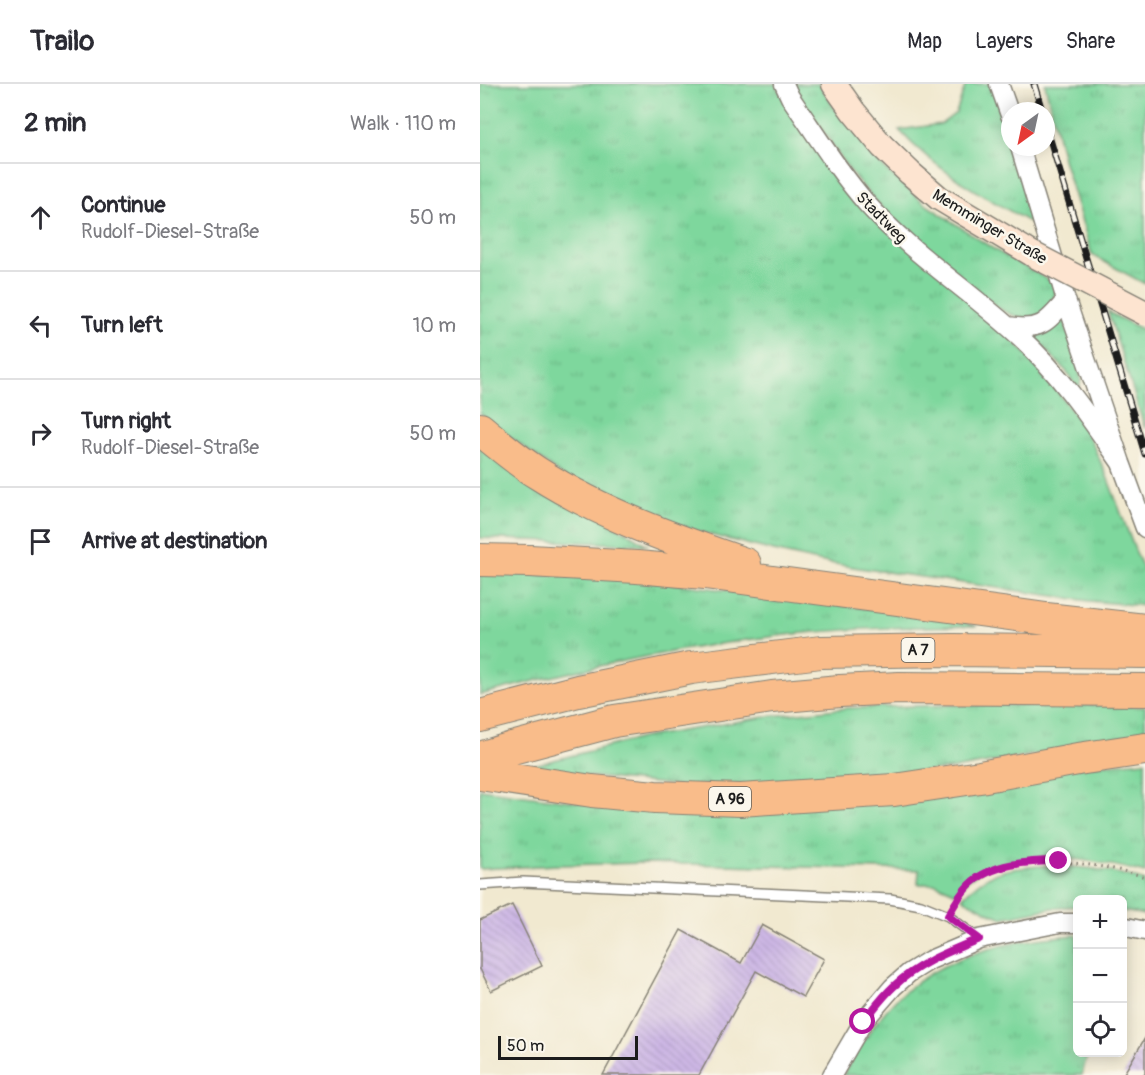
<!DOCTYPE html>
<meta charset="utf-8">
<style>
:root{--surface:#fff;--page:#f2f2f3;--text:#2b2b33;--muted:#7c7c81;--line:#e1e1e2}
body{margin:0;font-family:Pangolin,sans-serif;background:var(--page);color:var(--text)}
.controls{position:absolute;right:18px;bottom:18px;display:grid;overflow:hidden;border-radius:9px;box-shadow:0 3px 15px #0003}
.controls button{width:54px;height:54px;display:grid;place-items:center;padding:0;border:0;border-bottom:2px solid var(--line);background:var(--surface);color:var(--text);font:30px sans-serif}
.compass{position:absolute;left:521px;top:18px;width:54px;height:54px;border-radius:50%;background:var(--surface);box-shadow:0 3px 15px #0003;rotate:213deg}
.scale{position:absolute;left:18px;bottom:15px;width:140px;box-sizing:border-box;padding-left:6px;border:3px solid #1c1c1c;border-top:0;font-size:16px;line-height:21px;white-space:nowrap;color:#1c1c1c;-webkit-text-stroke:4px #fbf7ec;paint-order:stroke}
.stop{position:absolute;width:18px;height:18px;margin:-14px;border:4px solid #b5179e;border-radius:50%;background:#fff}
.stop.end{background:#b5179e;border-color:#fff;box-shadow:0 2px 6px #0008}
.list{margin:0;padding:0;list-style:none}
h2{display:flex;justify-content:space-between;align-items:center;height:78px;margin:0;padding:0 24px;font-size:26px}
h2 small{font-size:20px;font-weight:400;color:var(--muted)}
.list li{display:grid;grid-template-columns:39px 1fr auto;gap:18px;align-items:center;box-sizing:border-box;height:108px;padding:0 24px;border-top:2px solid var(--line)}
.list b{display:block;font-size:22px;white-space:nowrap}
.list p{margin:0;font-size:20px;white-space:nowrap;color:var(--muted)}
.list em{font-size:20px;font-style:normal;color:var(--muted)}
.icon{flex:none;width:33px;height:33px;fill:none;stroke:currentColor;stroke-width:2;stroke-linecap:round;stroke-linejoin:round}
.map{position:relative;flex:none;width:665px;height:991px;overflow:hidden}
header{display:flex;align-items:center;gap:36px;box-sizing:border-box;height:84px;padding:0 30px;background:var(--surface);border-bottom:2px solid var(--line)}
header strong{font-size:28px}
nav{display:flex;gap:33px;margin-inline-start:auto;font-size:21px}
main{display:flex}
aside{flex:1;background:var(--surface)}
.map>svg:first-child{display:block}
.grass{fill:url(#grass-tufts);stroke:#4d7a5c;stroke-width:1.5}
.building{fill:url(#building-back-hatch)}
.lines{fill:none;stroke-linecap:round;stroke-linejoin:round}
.lane-casing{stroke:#868276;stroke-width:12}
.street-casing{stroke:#868276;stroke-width:21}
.secondary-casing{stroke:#868276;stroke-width:27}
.highway-casing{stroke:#868276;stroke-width:34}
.path{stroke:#868276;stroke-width:3;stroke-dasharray:1.5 4.5;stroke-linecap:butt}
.lane{stroke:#fff;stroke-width:9}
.street{stroke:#fff;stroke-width:18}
.secondary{stroke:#fde4d0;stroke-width:24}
.highway{stroke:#f9bc8a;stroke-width:32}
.rail-casing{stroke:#1c1c1c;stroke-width:7}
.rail{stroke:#fbf7ec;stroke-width:4.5;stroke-dasharray:14;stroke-linecap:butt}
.secondary-bridge-casing{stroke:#868276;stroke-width:27;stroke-linecap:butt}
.secondary-bridge{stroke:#fde4d0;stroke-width:24}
.route{stroke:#b5179e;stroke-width:8}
.labels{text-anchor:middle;stroke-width:5;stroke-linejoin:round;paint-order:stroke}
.shield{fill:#fbf7ec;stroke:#5f5e5a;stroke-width:1.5}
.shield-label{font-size:15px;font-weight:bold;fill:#1c1c1c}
.street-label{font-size:16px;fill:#1c1c1c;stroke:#fbf7ec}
</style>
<header>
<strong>Trailo</strong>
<nav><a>Map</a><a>Layers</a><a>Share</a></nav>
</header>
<main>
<aside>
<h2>2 min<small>Walk · 110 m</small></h2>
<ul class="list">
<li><svg class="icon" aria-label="ahead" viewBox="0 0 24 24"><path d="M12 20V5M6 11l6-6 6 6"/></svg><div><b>Continue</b><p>Rudolf-Diesel-Straße</p></div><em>50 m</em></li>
<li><svg class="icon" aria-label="left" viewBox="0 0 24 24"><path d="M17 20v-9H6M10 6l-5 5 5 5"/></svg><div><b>Turn left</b></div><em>10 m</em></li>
<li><svg class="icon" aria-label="right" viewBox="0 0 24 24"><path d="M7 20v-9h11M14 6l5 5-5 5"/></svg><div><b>Turn right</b><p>Rudolf-Diesel-Straße</p></div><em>50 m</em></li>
<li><svg class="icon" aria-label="arrive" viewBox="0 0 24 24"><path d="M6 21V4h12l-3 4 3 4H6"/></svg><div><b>Arrive at destination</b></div></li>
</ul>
</aside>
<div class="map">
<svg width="665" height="991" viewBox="0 0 665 991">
<defs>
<pattern id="grass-tufts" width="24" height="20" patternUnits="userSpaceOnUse" patternTransform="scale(1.5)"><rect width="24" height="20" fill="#7ed79d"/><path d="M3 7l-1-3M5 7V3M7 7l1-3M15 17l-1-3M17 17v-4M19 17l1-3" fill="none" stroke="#6cb887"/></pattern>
<pattern id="building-back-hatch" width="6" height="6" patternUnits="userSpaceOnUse" patternTransform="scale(1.5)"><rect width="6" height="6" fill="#cdb7e5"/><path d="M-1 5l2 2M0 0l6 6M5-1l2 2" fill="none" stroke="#af9dc4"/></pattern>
</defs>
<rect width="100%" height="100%" fill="#fbf7ec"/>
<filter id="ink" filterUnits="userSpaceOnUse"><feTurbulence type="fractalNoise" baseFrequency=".0167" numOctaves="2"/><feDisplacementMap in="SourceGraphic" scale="12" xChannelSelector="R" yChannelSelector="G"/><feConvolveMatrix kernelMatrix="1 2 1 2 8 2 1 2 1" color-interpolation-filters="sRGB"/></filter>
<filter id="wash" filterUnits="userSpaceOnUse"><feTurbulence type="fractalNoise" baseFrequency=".008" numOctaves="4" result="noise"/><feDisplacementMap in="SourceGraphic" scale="24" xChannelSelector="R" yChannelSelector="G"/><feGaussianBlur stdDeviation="1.35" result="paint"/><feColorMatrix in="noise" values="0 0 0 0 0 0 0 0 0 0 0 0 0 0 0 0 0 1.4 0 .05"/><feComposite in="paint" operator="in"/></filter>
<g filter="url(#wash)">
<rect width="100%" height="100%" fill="#f1e9d0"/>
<path class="grass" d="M0 0H296L328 54 531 254 561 286 592 327 609 352 626 390 655 466 665 489V522L609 517 379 484 338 477 294 467 212 446 169 431 83 392 10 338 0 329Z
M313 0H339L359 30 405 85 448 122 515 166 578 201C573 220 562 237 541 233 522 231 505 213 491 201 449 168 408 134 374 92 364 80 356 67 348 54 336 37 323 19 313 0Z
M486 0H510C518 20 530 42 530 63H532L555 141C506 114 457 88 419 46L461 40 476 29Z
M565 0H665V200L612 171 583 75Z
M628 228 665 247V345Z
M584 235 601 293 600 302H596L586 287 554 253 567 249Z
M0 359 167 461 0 454Z
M0 488 159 495 475 536 497 542C436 543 375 544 314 550 208 562 103 583 0 611Z
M474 621H606L665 623V648L618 659 479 684 296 702 195 701 38 685 166 653 291 632 368 624Z
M665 677V789C617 775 532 762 489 795 484 799 481 805 477 809L456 800H438L439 786 167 779 77 781 0 785V705L119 721Z
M562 782C599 782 630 785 665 797V831L643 827 642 816H598L597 822 573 824 523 834 512 830 482 814C507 786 527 785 562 782Z
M597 851 598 968 608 969 602 991H463L459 990 458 991H363C378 966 392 941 412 920 459 871 532 855 597 851Z"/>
<g id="blocks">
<path class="building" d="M32 821 62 882 11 907 0 885V836Z
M282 841 344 875 323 913 276 887 219 991H123L201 846 261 879Z
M665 954V991H643Z"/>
</g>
</g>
<g filter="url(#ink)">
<use href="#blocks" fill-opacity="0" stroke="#868276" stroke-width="1.5"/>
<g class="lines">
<g class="lane-casing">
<path id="lane" d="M0 801 43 798 410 815 441 821 468 832 499 855"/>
</g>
<g class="street-casing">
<path id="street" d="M304 0 310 13C335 49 358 87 387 120 433 171 492 208 542 255 581 291 611 336 641 379
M519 0 530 31
M540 63 586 216 641 379 665 444
M528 242C560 247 566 240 586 216
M642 842 665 847
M352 991 383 938 400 918 413 903 429 889 450 876 499 855 580 839H598"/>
</g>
<g class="secondary-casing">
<path id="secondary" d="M354 0 373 27 402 62 430 89 459 114 554 171"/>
</g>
<g class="highway-casing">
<path id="highway" d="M0 345C19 361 38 377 59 390 122 430 194 456 265 480
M0 476 50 477 157 483 225 489 566 535 665 546
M0 632 98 607 211 584 341 568 472 566 665 568
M0 674 32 664 134 637 292 613 360 607 419 604 665 606
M0 690 112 707 175 713 260 716 414 706 500 693 598 675 665 665"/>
</g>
<path class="path" d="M474 821C480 812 486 803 494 796 533 766 621 779 665 793"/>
<use href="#lane" class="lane"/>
<use href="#street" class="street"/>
<use href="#secondary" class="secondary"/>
<use href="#highway" class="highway"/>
<g class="rail-casing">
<path id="rail" d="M554 0 562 27
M566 42 665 370"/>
</g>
<use href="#rail" class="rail"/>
<g class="secondary-bridge-casing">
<path id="secondary-bridge" d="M554 171 665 229"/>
</g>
<use href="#secondary-bridge" class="secondary-bridge"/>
</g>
</g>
<g class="lines" filter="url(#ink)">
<path class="route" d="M383 938C393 926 402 913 414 902 438 879 468 868 499 855L468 832C474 821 480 810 489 801 511 779 550 777 579 777"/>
</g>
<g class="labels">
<g class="shield">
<rect x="421.5" y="554" width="33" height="24" rx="4.5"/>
<rect x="229" y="703" width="42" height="24" rx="4.5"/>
</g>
<g class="shield-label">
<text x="438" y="571">A 7</text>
<text x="250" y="720">A 96</text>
</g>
<g class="street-label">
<text transform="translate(402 133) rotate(46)" y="6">Stadtweg</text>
<text transform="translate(510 142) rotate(31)" y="6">Memminger Straße</text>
</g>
</g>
</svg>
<div class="controls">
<button>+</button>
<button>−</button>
<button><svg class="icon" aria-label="locate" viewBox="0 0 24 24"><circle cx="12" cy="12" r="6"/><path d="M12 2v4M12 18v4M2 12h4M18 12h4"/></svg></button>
</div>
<svg class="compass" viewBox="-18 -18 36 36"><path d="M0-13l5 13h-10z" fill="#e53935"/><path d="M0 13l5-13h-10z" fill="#7c7c81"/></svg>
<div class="scale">50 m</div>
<div class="stop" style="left:383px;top:938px"></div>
<div class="stop end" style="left:579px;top:777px"></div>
</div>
</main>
